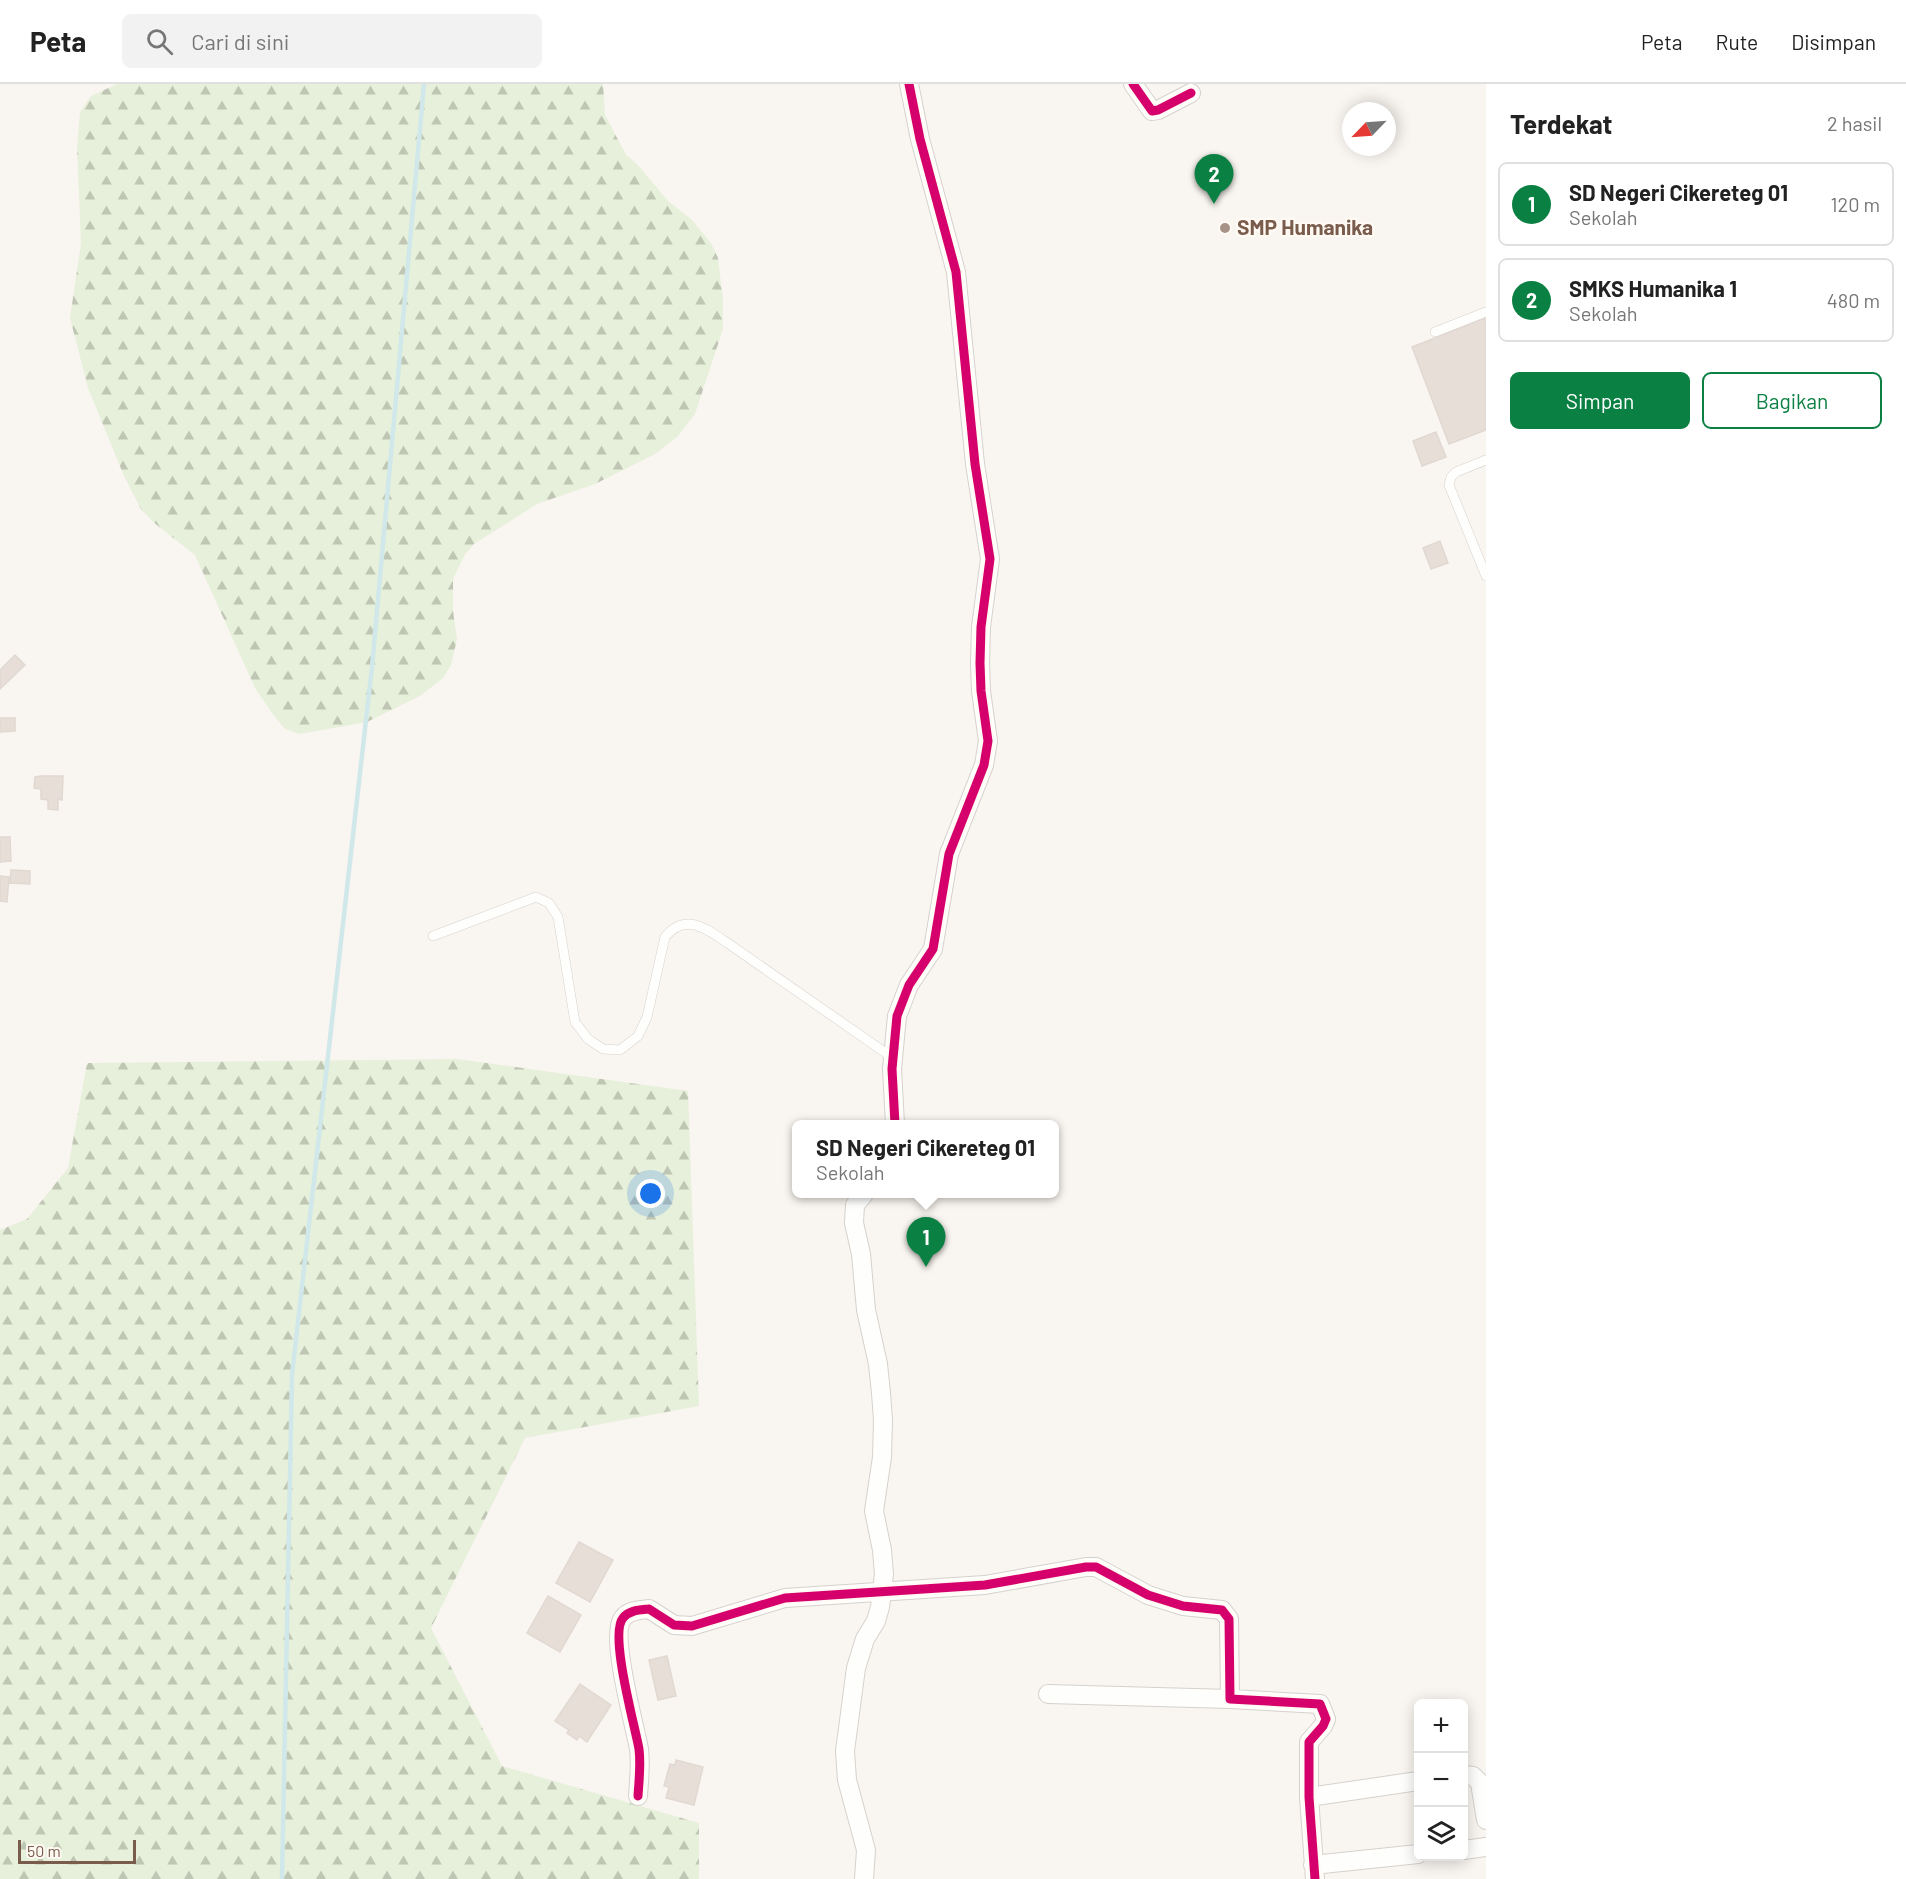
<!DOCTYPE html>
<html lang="id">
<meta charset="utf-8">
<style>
:root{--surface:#fff;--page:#f2f2f2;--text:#222;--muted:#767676;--line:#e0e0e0;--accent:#0b8043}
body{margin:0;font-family:Barlow,sans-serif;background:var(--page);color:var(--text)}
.controls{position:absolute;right:18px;bottom:18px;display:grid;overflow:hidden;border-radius:9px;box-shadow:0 3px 15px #0003}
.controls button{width:54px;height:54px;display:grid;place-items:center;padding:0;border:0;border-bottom:2px solid var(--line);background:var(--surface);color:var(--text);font:30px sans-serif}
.compass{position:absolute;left:1342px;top:18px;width:54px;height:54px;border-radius:50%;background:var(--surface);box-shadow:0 3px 15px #0003;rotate:245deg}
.scale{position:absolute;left:18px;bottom:15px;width:118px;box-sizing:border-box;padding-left:6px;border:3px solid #7a5c4d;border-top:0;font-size:16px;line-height:21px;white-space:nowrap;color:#7a5c4d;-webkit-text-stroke:4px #fffaf3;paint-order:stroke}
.you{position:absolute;left:651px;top:1110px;width:21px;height:21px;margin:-15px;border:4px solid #fff;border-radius:50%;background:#1a73e8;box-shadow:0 0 0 9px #1a73e833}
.badge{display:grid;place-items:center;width:39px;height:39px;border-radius:50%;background:var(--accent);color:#fff;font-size:20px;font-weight:700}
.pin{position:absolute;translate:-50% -50px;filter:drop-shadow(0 2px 3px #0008)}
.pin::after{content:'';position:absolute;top:32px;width:21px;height:18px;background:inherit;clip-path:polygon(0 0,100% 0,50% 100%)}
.popup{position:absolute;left:792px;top:1036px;width:267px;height:78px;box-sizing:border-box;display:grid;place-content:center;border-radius:9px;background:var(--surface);filter:drop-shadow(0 2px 4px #0005);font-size:20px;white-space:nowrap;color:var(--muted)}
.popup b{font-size:22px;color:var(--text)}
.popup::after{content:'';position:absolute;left:50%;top:100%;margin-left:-12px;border:12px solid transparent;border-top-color:var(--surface)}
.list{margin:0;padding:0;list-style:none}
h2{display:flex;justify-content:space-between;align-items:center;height:78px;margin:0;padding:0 24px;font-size:26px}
h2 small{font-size:20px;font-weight:400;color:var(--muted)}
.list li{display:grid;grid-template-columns:39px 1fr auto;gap:18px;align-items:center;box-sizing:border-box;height:84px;margin:0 12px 12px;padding:0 12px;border:2px solid var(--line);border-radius:9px}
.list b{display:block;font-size:22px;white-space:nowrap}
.list p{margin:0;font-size:20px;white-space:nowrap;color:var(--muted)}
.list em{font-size:20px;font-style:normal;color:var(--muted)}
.actions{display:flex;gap:12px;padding:18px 24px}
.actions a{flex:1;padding:14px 0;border:2px solid var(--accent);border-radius:9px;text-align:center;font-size:21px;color:var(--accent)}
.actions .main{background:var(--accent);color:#fff}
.icon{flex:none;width:33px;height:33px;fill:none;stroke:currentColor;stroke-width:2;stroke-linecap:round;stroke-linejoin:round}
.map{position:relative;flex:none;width:1486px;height:1795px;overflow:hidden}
header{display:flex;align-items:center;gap:36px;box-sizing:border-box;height:84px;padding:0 30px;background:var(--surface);border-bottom:2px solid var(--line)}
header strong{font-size:28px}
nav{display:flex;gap:33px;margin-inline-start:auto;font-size:21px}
.search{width:420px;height:54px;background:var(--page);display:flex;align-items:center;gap:15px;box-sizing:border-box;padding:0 21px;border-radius:9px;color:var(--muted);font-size:22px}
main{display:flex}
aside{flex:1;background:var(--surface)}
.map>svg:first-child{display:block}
.forest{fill:url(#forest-firs)}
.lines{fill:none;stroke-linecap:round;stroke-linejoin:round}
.stream{stroke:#d0e8ea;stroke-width:4.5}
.building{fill:#e6ded7;stroke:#e2d8d2;stroke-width:1.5}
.service-casing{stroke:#d7d1cb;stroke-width:10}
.minor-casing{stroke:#d7d1cb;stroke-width:20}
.service{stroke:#fefefd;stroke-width:9}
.minor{stroke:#fefefd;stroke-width:18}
.cycleway-casing{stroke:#fffaf3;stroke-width:13}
.cycleway{stroke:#d6006c;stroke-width:9}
.poi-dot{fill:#a69286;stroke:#fffaf3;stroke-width:2}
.labels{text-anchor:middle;stroke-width:4.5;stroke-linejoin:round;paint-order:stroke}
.poi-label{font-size:21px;font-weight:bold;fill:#7a5c4d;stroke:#fffaf3;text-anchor:start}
</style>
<header>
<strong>Peta</strong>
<div class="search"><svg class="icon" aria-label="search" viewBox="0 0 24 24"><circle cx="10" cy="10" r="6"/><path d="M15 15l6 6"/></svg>Cari di sini</div>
<nav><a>Peta</a><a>Rute</a><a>Disimpan</a></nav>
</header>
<main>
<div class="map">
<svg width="1486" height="1795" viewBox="0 0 1486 1795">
<defs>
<pattern id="forest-firs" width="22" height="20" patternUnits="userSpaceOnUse" patternTransform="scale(1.5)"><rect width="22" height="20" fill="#e7f0db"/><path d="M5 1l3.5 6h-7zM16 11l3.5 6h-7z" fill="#c0c6b4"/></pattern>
</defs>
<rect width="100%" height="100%" fill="#f9f5f0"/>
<path class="forest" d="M117 0H603L605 31 626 71 637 80 668 117 691 135 711 159 718 174 723 216V245L695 330 677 353 655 370 595 400 537 420 474 460 465 470 453 495V527L457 555 451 581 443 594 420 612 367 638 300 650 285 645 274 632 255 604 195 471 153 438 141 425 124 392 88 304 70 234 81 159 77 63 80 28 91 12Z
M457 975 688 1007 699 1322 525 1354 431 1544 502 1682 699 1739V1795H0V1146L27 1135 68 1084 87 979Z"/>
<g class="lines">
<path class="stream" d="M282 1795 292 1291 372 583 424 0"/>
</g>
<path class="building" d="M1486 234V346L1449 360 1412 263Z
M1436 348 1446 373 1422 382 1413 357Z
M1440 457 1448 479 1431 485 1423 464Z
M15 571 25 581 0 605V586Z
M0 634H15V647L0 648Z
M41 692H63L62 716 58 715V726L48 725V716L41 715V705L34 704 35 693Z
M0 753H10L11 777 0 778Z
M11 786 30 787V800L10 799Z
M0 792 9 793 7 818 0 817Z
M579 1458 613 1476 590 1518 556 1499Z
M548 1512 581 1531 560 1568 527 1549Z
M667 1572 676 1612 658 1616 649 1576Z
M580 1600 611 1621 587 1658 579 1652 577 1656 567 1649 569 1646 555 1637Z
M676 1676 703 1683 694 1721 666 1714 669 1703 664 1702 670 1680 675 1681Z"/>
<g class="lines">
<g class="service-casing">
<path id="service" d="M1435 248 1486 228
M1486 376 1456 388 1451 393 1449 401 1486 492
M433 852 536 813 549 819 558 833 575 938 588 955 603 965 620 966 638 952 647 933 665 853C686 827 708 846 729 860L893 974"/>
</g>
<g class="minor-casing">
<path id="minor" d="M1133 0 1152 27 1158 26 1191 9
M895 1040 892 985 897 932 909 901 933 865 949 770 984 681 988 657 981 607 980 579 981 543 990 475 975 380 956 188 920 55 909 0
M1048 1610 1230 1615
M1464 1691 1473 1692 1480 1699 1486 1736
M638 1712C639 1696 641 1681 639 1665 635 1642 609 1550 623 1534 629 1526 640 1526 649 1525L674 1541 692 1542 785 1514 985 1501 1086 1483H1096L1148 1511 1183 1522 1222 1526 1229 1535 1230 1615 1320 1620 1326 1635 1323 1642 1309 1658V1713L1315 1795
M1309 1713 1418 1697
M1464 1766 1486 1763
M1313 1781 1418 1770
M864 1795 866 1766 847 1696 845 1667 856 1584 865 1555 876 1537 880 1523 884 1490 882 1466 874 1427 882 1373 883 1336 881 1309 878 1280 866 1226 861 1170 854 1139 855 1121 864 1110"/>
</g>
<use href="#service" class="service"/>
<use href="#minor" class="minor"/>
<g class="cycleway-casing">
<path id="cycleway" d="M1133 0 1152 27 1158 26 1191 9
M895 1040 892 985 897 932 909 901 933 865 949 770 984 681 988 657 981 607 980 579 981 543 990 475 975 380 956 188 920 55 909 0
M638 1712C639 1696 641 1681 639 1665 635 1642 609 1550 623 1534 629 1526 640 1526 649 1525L674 1541 692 1542 785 1514 985 1501 1086 1483H1096L1148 1511 1183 1522 1222 1526 1229 1535 1230 1615 1320 1620 1326 1635 1323 1642 1309 1658V1713L1315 1795"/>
</g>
<use href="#cycleway" class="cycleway"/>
</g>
<circle class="poi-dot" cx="1225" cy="144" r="6"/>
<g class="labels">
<g class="poi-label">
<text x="1237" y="151">SMP Humanika</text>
</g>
</g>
</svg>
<div class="controls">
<button>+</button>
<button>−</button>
<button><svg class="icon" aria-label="layers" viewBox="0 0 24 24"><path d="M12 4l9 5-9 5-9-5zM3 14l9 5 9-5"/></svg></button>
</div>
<svg class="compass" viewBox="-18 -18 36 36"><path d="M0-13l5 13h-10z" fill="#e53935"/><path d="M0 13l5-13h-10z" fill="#767676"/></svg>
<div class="scale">50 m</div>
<div class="you"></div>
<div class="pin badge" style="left:926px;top:1183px">1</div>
<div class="popup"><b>SD Negeri Cikereteg 01</b>Sekolah</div>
<div class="pin badge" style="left:1214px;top:120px">2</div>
</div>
<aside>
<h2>Terdekat<small>2 hasil</small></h2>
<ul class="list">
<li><span class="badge">1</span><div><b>SD Negeri Cikereteg 01</b><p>Sekolah</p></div><em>120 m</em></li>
<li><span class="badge">2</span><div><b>SMKS Humanika 1</b><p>Sekolah</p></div><em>480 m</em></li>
</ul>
<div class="actions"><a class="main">Simpan</a><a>Bagikan</a></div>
</aside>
</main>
